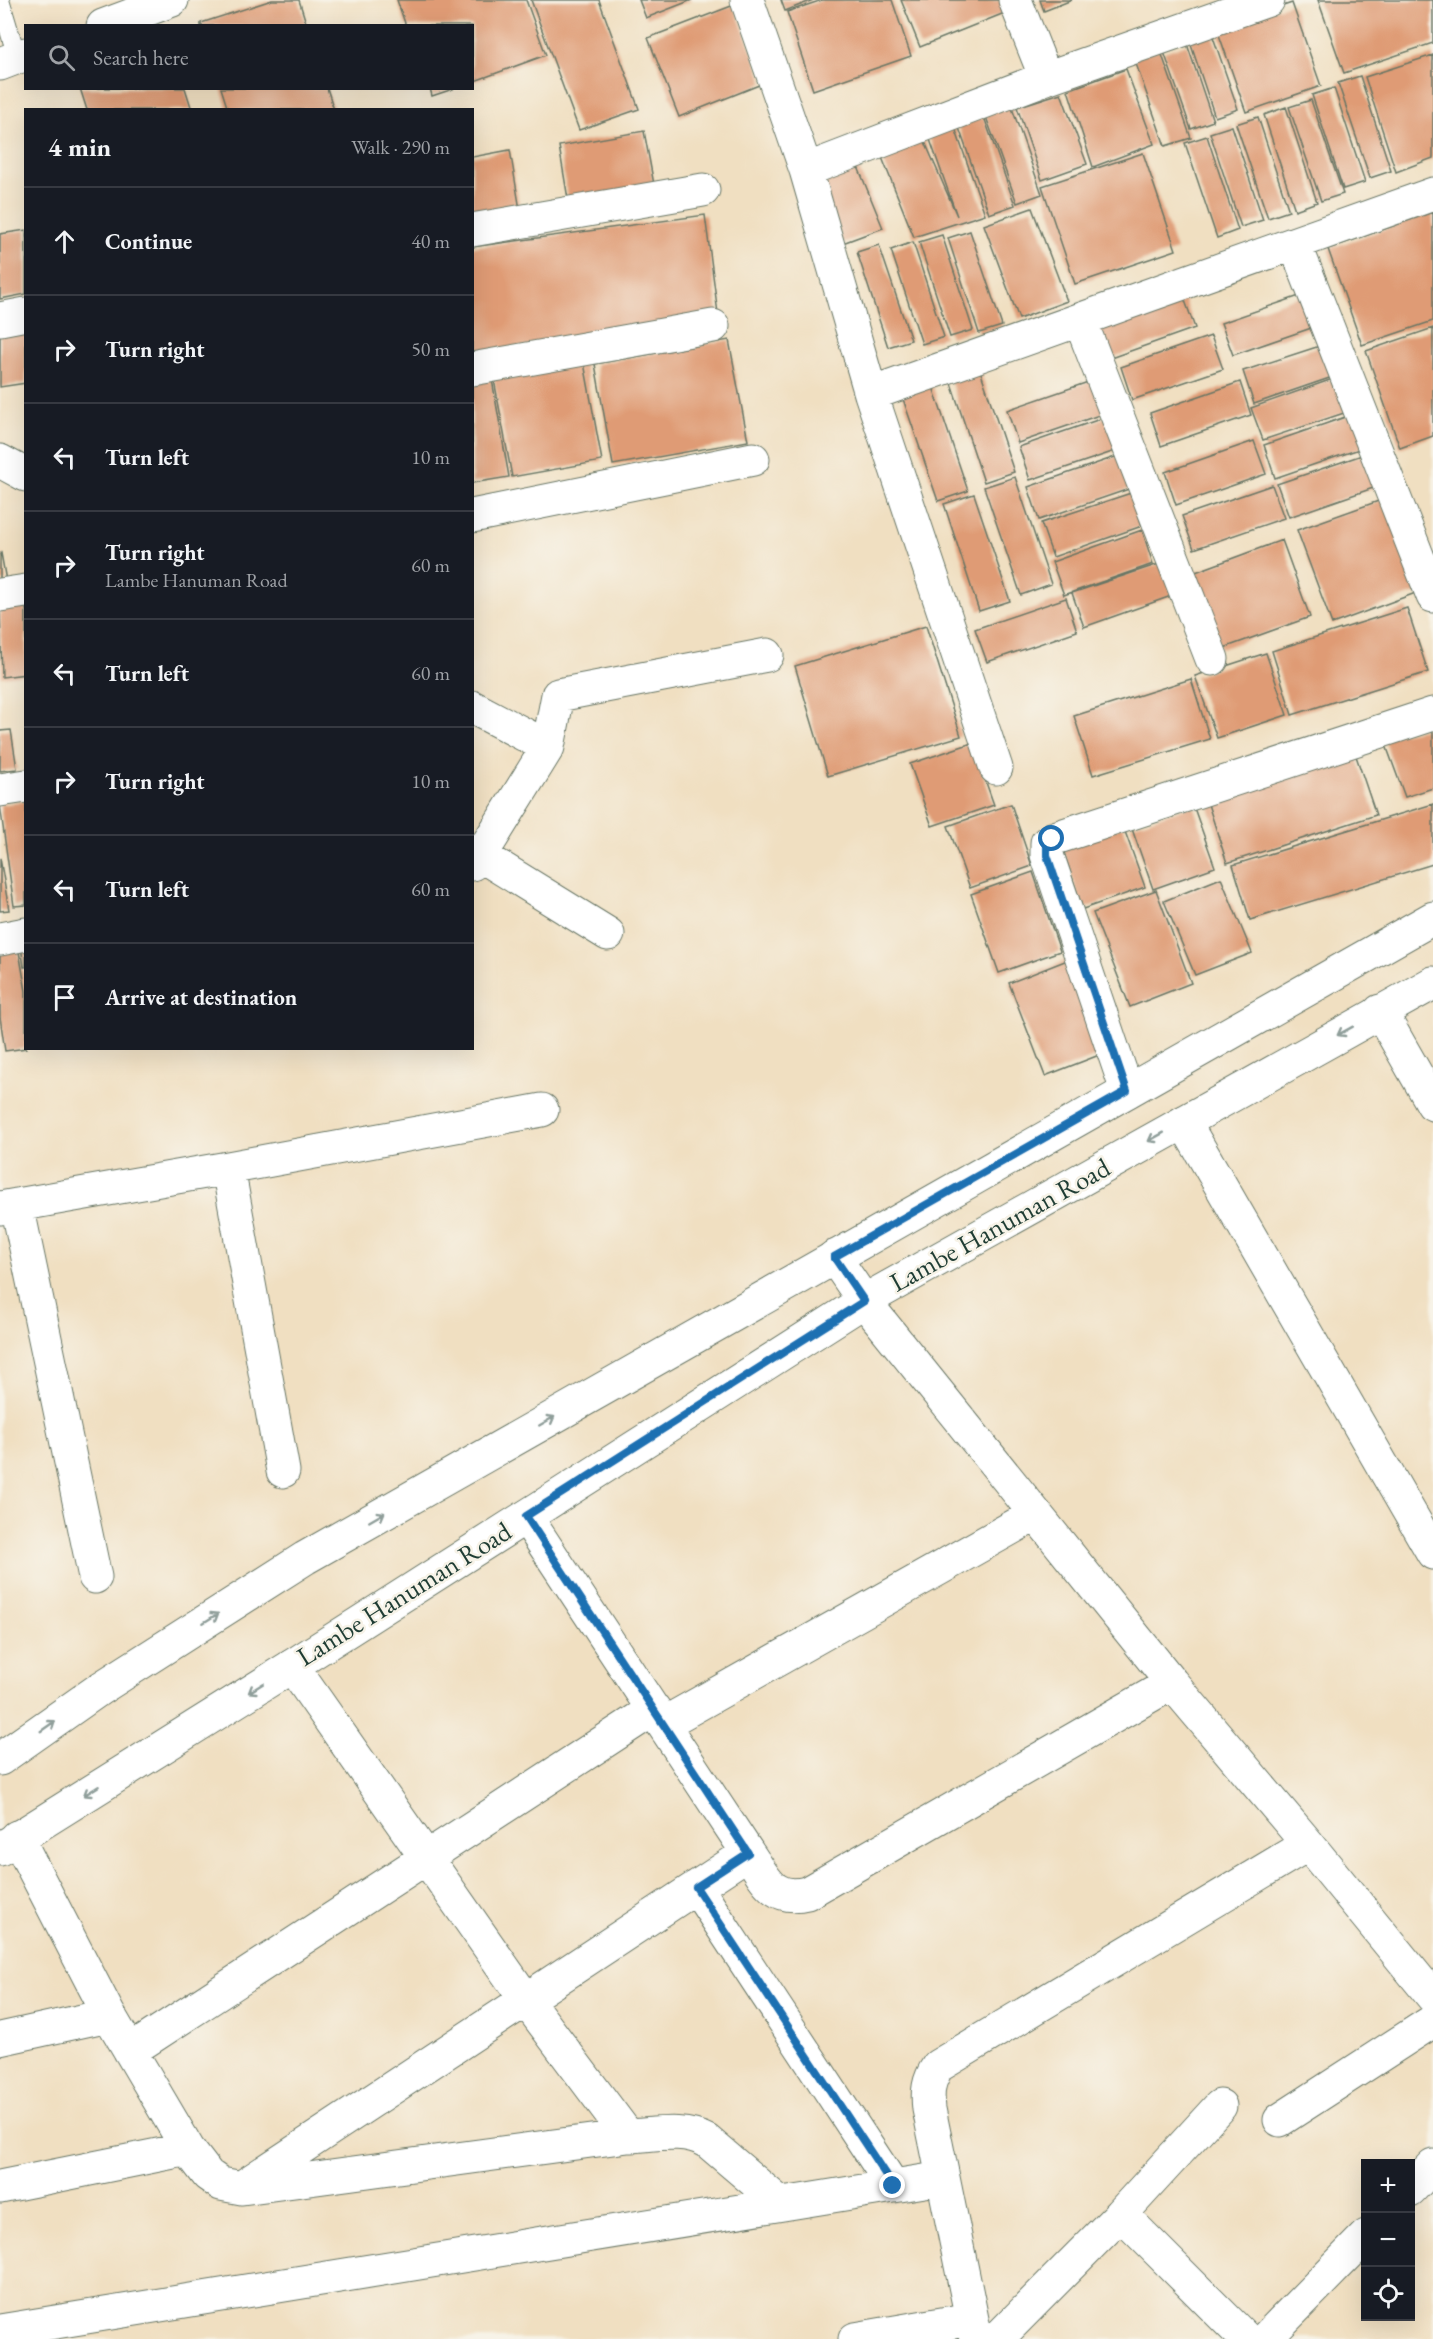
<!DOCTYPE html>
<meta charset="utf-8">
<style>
:root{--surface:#171b24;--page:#20242c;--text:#f1f3f6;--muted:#9ea1a6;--line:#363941}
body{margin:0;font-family:"EB Garamond",serif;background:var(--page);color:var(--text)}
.controls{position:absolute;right:18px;bottom:18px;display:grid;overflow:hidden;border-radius:0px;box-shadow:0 6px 24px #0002}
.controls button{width:54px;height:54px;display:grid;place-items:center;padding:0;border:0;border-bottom:2px solid var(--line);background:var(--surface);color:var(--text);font:30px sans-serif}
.stop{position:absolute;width:18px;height:18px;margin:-14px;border:4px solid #1f6fb2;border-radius:50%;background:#fff}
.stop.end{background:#1f6fb2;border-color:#fff;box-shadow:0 2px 6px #0008}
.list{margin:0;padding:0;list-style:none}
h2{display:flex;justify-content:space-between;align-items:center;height:78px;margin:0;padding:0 24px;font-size:26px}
h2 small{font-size:20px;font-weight:400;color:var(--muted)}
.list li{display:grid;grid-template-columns:39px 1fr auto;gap:18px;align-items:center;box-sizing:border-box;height:108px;padding:0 24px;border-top:2px solid var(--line)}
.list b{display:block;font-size:22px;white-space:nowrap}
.list p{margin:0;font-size:20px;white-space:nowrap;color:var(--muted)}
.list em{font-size:20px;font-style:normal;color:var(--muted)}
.icon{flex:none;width:33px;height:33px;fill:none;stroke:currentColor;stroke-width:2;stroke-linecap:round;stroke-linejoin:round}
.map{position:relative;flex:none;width:1433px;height:2339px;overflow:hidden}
.search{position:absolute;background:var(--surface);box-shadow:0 6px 24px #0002;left:24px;top:24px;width:450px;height:66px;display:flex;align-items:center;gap:15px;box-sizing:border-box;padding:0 21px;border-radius:0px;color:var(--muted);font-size:22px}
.panel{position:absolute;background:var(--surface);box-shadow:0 6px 24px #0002;left:24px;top:108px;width:450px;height:942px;border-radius:0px}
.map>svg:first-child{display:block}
.building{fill:#df9b74}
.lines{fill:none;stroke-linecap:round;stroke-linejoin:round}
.service-casing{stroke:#687665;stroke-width:20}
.minor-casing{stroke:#687665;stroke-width:35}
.tertiary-casing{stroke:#687665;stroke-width:35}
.service{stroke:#fff;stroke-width:18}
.minor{stroke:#fff;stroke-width:33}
.tertiary{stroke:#fff;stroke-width:33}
.oneway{stroke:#8f9e9a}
.route{stroke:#1f6fb2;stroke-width:8}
.labels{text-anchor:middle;stroke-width:5;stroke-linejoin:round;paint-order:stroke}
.street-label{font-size:27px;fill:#1f3d34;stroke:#f7f3e8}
</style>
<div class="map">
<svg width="1433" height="2339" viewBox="0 0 1433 2339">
<rect width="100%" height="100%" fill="#f7f3e8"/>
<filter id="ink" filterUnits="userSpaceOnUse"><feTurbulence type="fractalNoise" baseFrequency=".0167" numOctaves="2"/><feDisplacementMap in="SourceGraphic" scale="12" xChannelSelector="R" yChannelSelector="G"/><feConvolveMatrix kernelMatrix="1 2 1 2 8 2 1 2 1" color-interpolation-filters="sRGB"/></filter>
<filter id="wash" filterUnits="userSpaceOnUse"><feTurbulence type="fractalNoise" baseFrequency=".008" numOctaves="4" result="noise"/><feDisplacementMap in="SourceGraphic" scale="24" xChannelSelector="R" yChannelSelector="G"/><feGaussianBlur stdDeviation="1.35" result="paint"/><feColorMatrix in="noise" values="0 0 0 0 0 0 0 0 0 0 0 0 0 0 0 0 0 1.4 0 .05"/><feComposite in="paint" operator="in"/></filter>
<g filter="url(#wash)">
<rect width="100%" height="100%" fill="#f0dfc1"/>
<g id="blocks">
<path class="building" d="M272 0H299L307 26H201V23Z
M397 0H526L546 55 472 82V26H406Z
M531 0H599L639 109 579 130Z
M639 0H692L646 18Z
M781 0H813L785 11Z
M822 0H892L911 56 813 90 787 12Z
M901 0H1003L1007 12 920 47Z
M1040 0H1072L1044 11Z
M1318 0H1433V43L1344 73Z
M1292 3 1321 86 1246 112 1217 29Z
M734 5 764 83 679 117 648 38Z
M1211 31 1238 109 1215 117 1189 39Z
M1187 44 1213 121 1191 129 1164 52Z
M1160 49 1191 138 1165 146 1134 58Z
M1433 55V158L1396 172 1365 77Z
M1126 69 1154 144 1093 167 1068 90Z
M1360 76 1391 171 1370 178 1338 83Z
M80 88H185L192 110H87Z
M221 88H327L334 110H228Z
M430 88H452L453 89 432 96Z
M1334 88 1365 182 1343 189 1312 95Z
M1061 93 1087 164 1042 180 1017 107Z
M1311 100 1343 194 1321 201 1289 107Z
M1011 105 1042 194 1017 203 985 114Z
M1286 107 1317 202 1295 210 1264 115Z
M984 117 1015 205 989 214 958 125Z
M1258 117 1289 211 1268 218 1236 124Z
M954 125 985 214 914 237 879 150 922 135 957 216 928 134Z
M1232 126 1263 220 1241 227 1210 133Z
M644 131 655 190 569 205 559 146Z
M1207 136 1238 230 1217 238 1185 143Z
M510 150 520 210 472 218V157Z
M1143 153 1176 250 1075 284 1042 186Z
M854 157 883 228 840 244 815 174Z
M1032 208 1067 301 1019 319 984 225Z
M1433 212V321L1362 345 1328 249Z
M705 215 719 321 472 354V247Z
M26 230V294L0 299V234Z
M970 231 1002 326 979 333 948 238Z
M942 235 973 330 950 337 919 242Z
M913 242 944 337 922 344 891 250Z
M879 245 911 340 888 347 857 252Z
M1311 292 1323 324 1233 355 1221 323Z
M1183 295 1195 328 1105 360 1093 326Z
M26 322V383L0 387V327Z
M1433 328V436L1400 448 1366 351Z
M1211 336 1223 369 1132 400 1121 367Z
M729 340 748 441 613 465 595 364Z
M1329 343 1341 374 1254 404 1243 371Z
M583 357 602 461 512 477 493 374Z
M978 364 1014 472 984 482 948 374Z
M491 374 509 477 472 483V377Z
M1341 376 1353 410 1263 440 1251 408Z
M1097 379 1108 412 1018 443 1007 410Z
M1240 382 1251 415 1161 446 1150 413Z
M932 384 968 491 938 501 901 393Z
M1354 414 1365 447 1275 478 1264 445Z
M1109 416 1121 449 1030 480 1019 447Z
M1254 441 1266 474 1176 505 1165 472Z
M1368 453 1379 486 1289 517 1277 484Z
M1118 456 1129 489 1039 520 1028 487Z
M1015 477 1051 584 1021 595 984 487Z
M1272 485 1284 518 1194 549 1182 516Z
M1131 493 1142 526 1053 557 1041 523Z
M974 494 1010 601 979 611 944 504Z
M1387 498 1421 591 1332 624 1297 530Z
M1142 530 1153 564 1064 595 1052 562Z
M1282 540 1310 617 1221 649 1193 573Z
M1 553 6 581 0 582V554Z
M1162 563 1174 595 1084 627 1072 593Z
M1066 598 1077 631 987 662 975 629Z
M26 606V674L2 677 0 610Z
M1407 608 1428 672 1292 715 1272 651Z
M926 626 961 736 828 776 795 666Z
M1266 653 1287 715 1217 738 1195 676Z
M1191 679 1210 739 1093 775 1074 716Z
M1433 727V788L1405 797 1383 737Z
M11 730 17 769 0 771V731Z
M972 743 994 805 932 826 910 764Z
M1354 750 1376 815 1227 863 1206 798Z
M26 801V905L14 906 0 805Z
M1011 804 1032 866 970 888 948 826Z
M1433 804V864L1250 920 1233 865Z
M1193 805 1215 867 1153 889 1131 826Z
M1123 826 1145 887 1083 909 1062 847Z
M0 858 9 910 0 911Z
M1033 872 1060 951 999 973 971 894Z
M1221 878 1252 953 1195 975 1164 901Z
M1156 890 1191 983 1130 1007 1093 913Z
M26 945V967H24L21 946Z
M18 946 26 991V1048L5 1051 0 1017V949Z
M1070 959 1107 1052 1045 1076 1009 983Z"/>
</g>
</g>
<g filter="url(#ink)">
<use href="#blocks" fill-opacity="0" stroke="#687665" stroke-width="1.5"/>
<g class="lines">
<g class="service-casing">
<path id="service" d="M0 0 17 57"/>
</g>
<g class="minor-casing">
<path id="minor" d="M747 0 806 170 871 394 996 768
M1015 0 1046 78
M806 170 1046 78 1268 0
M472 230 703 190
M1295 244 1433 596
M0 319 26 314
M1080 320 1212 659
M472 369 713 326
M871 394 1433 194
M0 461 26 475
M472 516 753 459
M0 595 26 591
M472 707 548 747 558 695 767 655
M0 790 26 786
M472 850 608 934
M472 864 481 855 548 747
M0 939 26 934
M1380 1011 1433 1104
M1127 1091 1047 855V843L1052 839 1433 714
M1184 1122 1433 1553
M228 1168 283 1471
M17 1205 95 1577
M0 1208 228 1168 542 1110
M834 1257 864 1301 1172 1683 1308 1844 1433 1997
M526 1517 748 1853C765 1877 772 1902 807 1893L1172 1683
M292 1666 526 2000 628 2136
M663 1724 1036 1514
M17 1837 109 2015 188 2149 208 2175 221 2184 242 2188 628 2136C654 2135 683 2128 707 2141L781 2204
M696 1887 893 2186
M0 2039 109 2015
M130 2051 654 1709
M1280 2120 1433 2021
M248 2183 748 1853
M0 2187 188 2149
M1410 2190 1433 2166
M1121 2214 1246 2339
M0 2331 943 2178
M855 2339 971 2319
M976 2339 929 2109C927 2092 928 2081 938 2066L1308 1844
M997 2339 1121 2214 1220 2106
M1265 2339 1366 2236"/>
</g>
<g class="tertiary-casing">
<path id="tertiary" d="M103 26 172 0
M0 64 26 54
M0 1759 101 1688 305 1558 1433 918
M0 1849 292 1666 864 1301 1433 983"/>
</g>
<use href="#service" class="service"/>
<use href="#minor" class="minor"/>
<use href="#tertiary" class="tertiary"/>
</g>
<defs><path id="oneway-shaft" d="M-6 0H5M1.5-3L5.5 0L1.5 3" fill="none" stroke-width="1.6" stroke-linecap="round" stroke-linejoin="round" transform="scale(1.5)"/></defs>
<g class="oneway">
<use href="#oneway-shaft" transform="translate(1345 1031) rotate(151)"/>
<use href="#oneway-shaft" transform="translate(1156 1137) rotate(151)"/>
<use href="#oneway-shaft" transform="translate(547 1421) rotate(-30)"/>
<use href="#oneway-shaft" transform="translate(377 1517) rotate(-30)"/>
<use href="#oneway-shaft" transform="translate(211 1618) rotate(-32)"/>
<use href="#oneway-shaft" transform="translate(256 1688) rotate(148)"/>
<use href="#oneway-shaft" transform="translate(48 1726) rotate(-35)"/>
<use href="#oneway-shaft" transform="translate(91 1791) rotate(148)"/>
</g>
</g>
<g class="lines" filter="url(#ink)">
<path class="route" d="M893 2186 696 1887 748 1853 526 1516 864 1301 834 1257 1127 1091 1047 855V843L1052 839"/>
</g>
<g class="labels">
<g class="street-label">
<text transform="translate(1000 1225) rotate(-29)" y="9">Lambe Hanuman Road</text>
<text transform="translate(404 1594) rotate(-32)" y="9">Lambe Hanuman Road</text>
</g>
</g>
</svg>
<div class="controls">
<button>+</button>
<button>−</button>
<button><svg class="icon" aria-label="locate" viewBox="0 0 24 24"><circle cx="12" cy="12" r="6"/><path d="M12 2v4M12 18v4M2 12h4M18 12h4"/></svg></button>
</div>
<div class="stop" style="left:1052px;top:839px"></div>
<div class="stop end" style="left:893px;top:2186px"></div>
<div class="search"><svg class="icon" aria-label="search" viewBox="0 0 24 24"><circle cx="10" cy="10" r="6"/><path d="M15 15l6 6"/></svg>Search here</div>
<section class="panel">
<h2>4 min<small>Walk · 290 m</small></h2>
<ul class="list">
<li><svg class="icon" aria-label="ahead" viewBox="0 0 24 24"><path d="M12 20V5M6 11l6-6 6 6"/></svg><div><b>Continue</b></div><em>40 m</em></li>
<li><svg class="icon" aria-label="right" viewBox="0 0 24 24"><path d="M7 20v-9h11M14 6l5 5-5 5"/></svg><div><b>Turn right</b></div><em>50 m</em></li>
<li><svg class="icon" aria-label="left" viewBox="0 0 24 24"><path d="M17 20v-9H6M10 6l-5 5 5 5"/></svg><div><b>Turn left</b></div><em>10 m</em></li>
<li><svg class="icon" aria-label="right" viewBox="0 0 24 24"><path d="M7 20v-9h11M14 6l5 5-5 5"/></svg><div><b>Turn right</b><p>Lambe Hanuman Road</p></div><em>60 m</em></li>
<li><svg class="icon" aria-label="left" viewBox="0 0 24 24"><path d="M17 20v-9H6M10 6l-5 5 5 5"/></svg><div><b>Turn left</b></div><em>60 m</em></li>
<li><svg class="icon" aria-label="right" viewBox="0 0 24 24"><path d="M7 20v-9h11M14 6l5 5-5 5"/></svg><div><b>Turn right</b></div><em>10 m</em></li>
<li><svg class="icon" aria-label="left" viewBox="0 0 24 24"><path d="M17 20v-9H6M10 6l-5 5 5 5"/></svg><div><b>Turn left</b></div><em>60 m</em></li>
<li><svg class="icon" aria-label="arrive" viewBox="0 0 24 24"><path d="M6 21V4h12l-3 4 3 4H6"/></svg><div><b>Arrive at destination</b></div></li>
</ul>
</section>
</div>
